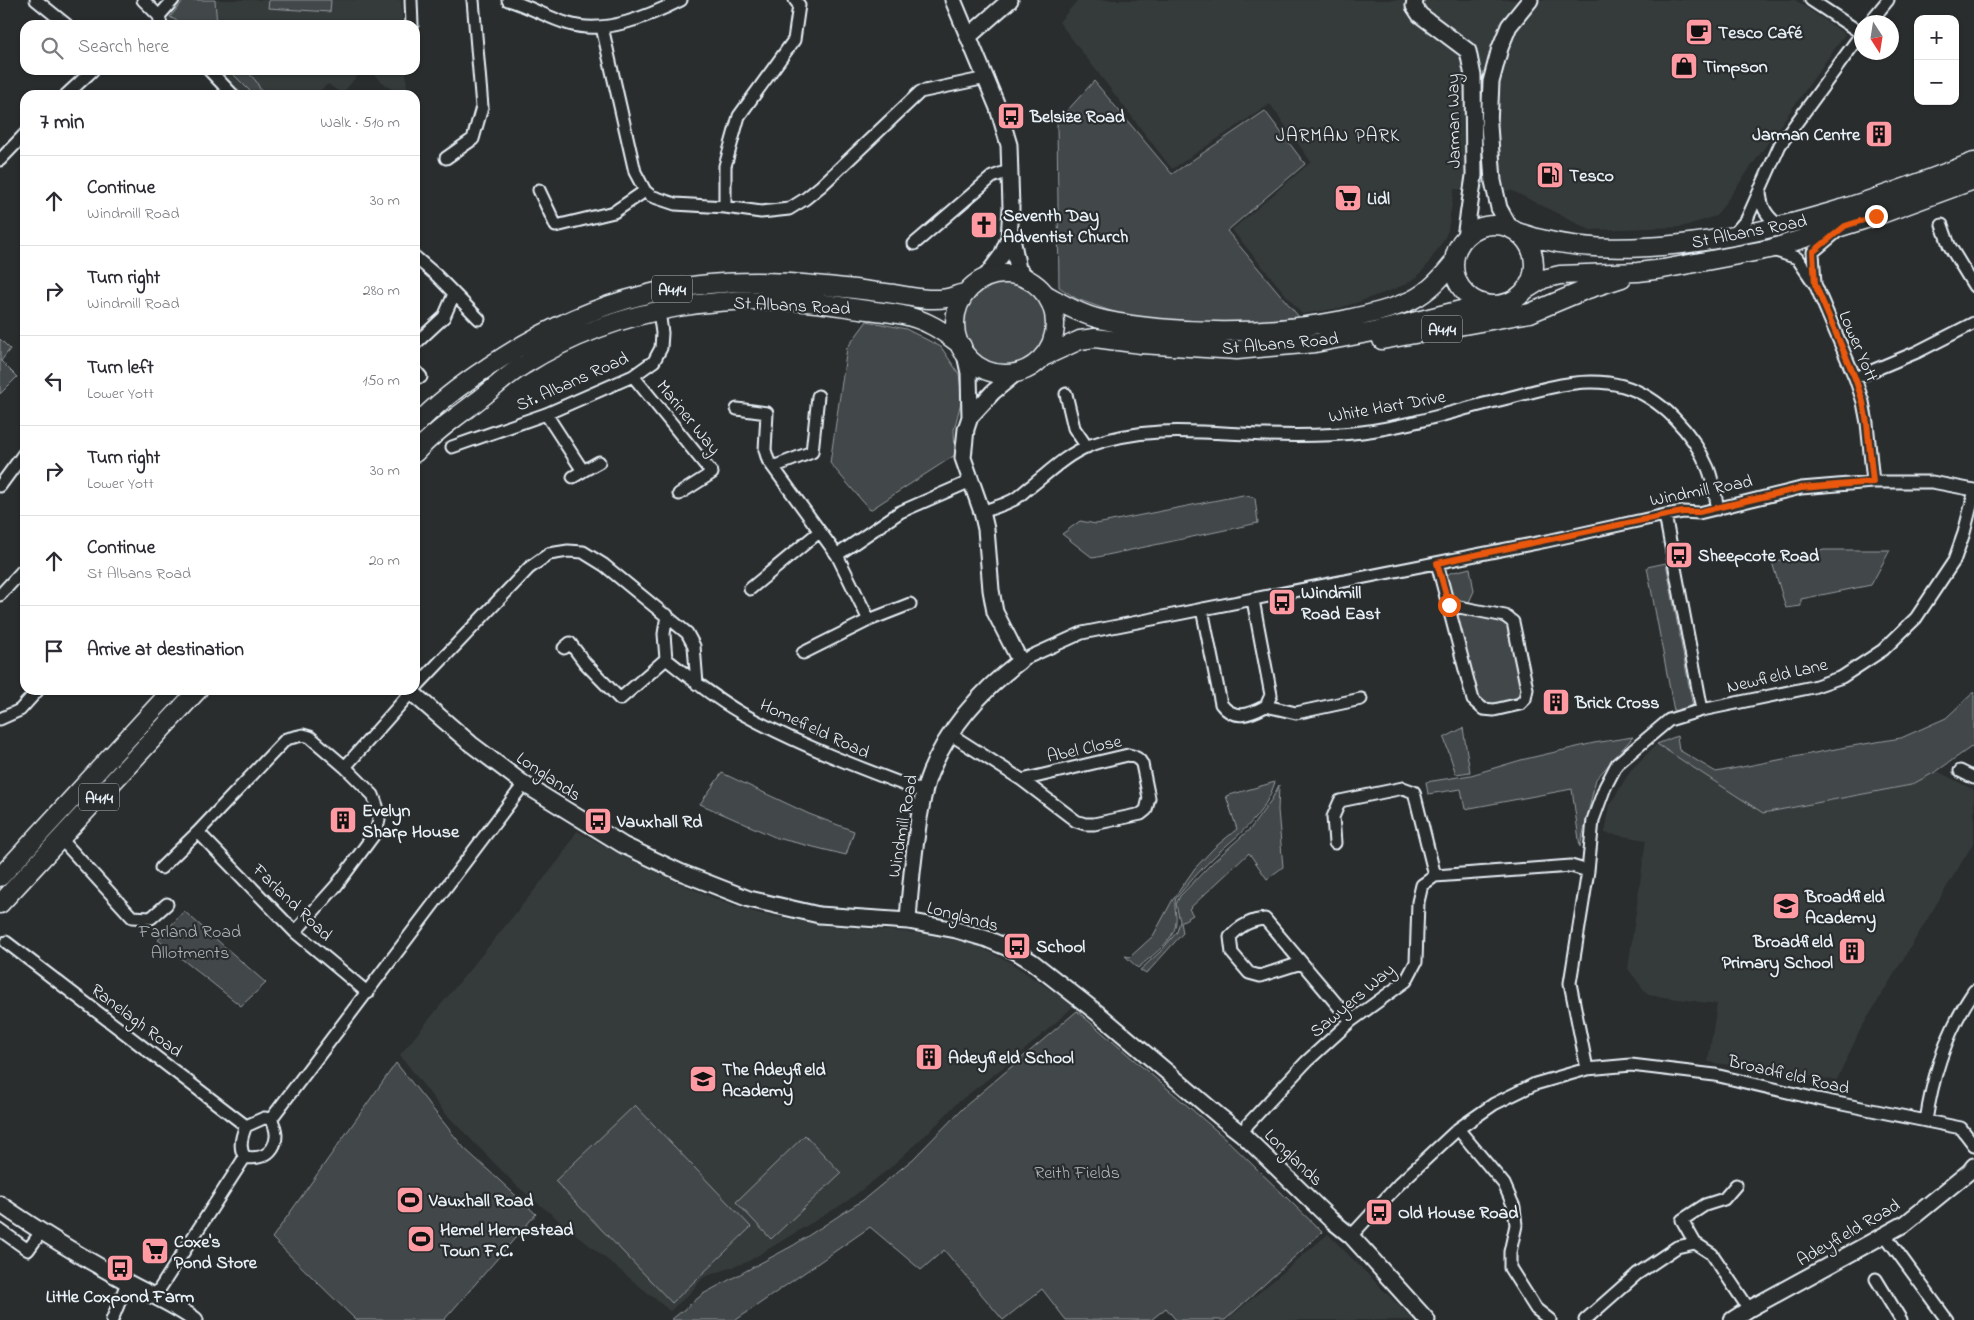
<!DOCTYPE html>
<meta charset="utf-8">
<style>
:root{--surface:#fff;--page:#f2f2f3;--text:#2b2b33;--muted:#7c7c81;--line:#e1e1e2}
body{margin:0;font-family:"Indie Flower",sans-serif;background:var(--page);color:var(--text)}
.controls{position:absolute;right:15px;top:15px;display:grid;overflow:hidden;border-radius:10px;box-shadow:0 1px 4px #0004}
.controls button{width:45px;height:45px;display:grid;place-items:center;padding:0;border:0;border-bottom:1px solid var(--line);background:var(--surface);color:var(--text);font:25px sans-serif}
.compass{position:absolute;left:1854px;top:15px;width:45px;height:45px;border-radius:50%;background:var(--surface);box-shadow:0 1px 4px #0004;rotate:168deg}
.stop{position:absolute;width:15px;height:15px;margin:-11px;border:4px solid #ea580c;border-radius:50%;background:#fff}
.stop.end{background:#ea580c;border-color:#fff;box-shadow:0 1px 5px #0008}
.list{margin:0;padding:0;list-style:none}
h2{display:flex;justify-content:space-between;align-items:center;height:65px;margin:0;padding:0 20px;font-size:21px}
h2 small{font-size:16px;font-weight:400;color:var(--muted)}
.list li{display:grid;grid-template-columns:32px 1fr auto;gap:15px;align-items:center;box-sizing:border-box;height:90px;padding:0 20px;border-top:1px solid var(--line)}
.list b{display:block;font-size:19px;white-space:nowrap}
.list p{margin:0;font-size:16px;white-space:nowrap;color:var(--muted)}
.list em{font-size:16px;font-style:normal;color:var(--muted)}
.icon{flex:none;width:28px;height:28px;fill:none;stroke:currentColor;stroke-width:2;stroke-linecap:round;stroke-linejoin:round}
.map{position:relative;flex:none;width:1974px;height:1320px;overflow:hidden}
.search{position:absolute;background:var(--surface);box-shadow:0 1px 4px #0004;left:20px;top:20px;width:400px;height:55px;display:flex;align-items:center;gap:12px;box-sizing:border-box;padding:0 18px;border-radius:15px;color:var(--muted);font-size:19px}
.panel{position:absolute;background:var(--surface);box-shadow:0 1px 4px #0004;left:20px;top:90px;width:400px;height:605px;border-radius:15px}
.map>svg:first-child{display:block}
.built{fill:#363a3b}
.green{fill:#424648;stroke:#959ca0}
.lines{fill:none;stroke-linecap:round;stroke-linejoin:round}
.street-casing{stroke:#e8f1f8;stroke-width:15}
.secondary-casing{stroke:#e8f1f8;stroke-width:19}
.primary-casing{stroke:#e8f1f8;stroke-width:21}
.street{stroke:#2a2d2e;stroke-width:11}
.secondary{stroke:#2a2d2e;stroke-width:15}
.primary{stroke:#2a2d2e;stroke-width:18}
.route{stroke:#ea580c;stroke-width:6}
.labels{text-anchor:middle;stroke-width:4.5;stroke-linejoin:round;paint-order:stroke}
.shield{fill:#2a2d2e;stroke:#afb6bb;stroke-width:1}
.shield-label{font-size:16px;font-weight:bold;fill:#e8f1f8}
.poi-label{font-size:18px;font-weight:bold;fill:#e8f1f8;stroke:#2a2d2e;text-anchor:start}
.street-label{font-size:18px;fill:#e8f1f8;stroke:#2a2d2e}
.park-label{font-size:18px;fill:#aeb5ba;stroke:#2a2d2e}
.neighbourhood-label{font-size:19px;letter-spacing:1px;fill:#e8f1f8;stroke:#2a2d2e}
</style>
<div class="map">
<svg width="1974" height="1320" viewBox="0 0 1974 1320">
<rect width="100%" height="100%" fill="#2a2d2e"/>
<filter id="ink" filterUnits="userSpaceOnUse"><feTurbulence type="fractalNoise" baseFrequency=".02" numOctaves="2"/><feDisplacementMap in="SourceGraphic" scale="10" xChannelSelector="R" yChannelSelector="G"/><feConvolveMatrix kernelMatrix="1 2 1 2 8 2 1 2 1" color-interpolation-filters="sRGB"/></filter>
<g filter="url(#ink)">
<path class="built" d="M174 0H401L403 25H171L163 17Z
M1078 0H1795L1845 34 1716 216 1681 227 1590 230 1513 191 1454 189 1448 230 1443 241 1425 268 1417 277 1406 284 1389 291 1355 303 1339 308 1302 314 1232 230 1311 162 1270 104 1172 169 1059 22Z
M214 70H362L342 94 328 84 315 95H239Z
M367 70H406L407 95H399Z
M1657 744 1763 813 1910 785 1937 771 1974 790V842L1859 1032 1837 1080 1708 1062 1717 1004 1648 995 1628 969 1646 840 1605 833 1610 805 1630 771Z
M577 831 627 858 683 885 728 904 761 914 827 926 917 933 973 944 1008 961 1074 1006 1019 1055 957 1103 939 1122 890 1168 846 1202 747 1262 704 1277 689 1294 670 1311 517 1186 444 1112 400 1055 559 860Z
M1328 1234 1413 1320H1227Z"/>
<path class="green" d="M184 0H215L217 25H184L170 17Z
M269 0H331L330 12 268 8Z
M229 70H246L256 81 263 95H254Z
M1094 81 1172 174 1265 111 1305 164 1227 231 1299 317 1251 322H1193L1122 315 1077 299 1059 287 1057 122Z
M963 324a42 42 0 1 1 84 0a42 42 0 1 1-84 0Z
M867 321 906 329 941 347 959 374 962 398 954 430 955 455 870 510 830 463 847 348Z
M0 339 10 349 1 361 17 377 0 394Z
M1243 495 1255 498 1258 523 1093 558 1062 534 1080 521 1096 524Z
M1824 550H1890L1871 585 1801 599V606L1786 608 1772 562Z
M1666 563 1693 707 1674 711 1647 567Z
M1470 568 1474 591 1469 602C1449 598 1450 597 1444 578L1450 573Z
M1459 612 1504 621 1507 625 1523 689 1518 699 1490 706 1483 705 1478 697 1454 619Z
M1974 692V745L1937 771 1911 785 1763 813 1657 744 1677 736 1679 750 1716 772 1846 747 1901 738 1946 718Z
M1463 728 1470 772 1456 774 1444 738Z
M1633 737 1596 779 1580 847 1572 789 1465 809 1461 789 1428 794 1426 782 1471 775 1521 760 1594 743Z
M722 773 809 814 854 831 846 855 777 838 700 804Z
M1275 782C1265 814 1243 831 1218 853 1203 867 1189 883 1176 898 1173 907 1177 913 1176 922 1175 941 1151 956 1138 968L1125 956 1130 957 1153 936 1172 901 1195 868 1214 848 1237 829 1226 796Z
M1279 785 1278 810 1283 867 1267 879 1249 853 1189 909 1193 915 1181 922 1183 933 1146 974 1140 970 1160 952 1177 932 1180 921 1176 904 1180 896 1213 862 1251 828 1272 799Z
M184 911 266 983 241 1006 158 940Z
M1077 1011 1225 1138 1322 1232 1225 1320H1176L1166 1308 1151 1320H1066L1042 1289 1003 1320 944 1250 921 1270 870 1227 736 1320H671L703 1294 794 1245 863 1200 913 1159 963 1108Z
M396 1063 464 1148 536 1214 444 1320H356L272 1238Z
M635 1105 751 1227 672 1303 555 1181Z
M805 1135 841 1173 771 1239 736 1202Z"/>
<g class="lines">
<g class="street-casing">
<path id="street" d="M36 0 67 25
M143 0 159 16 161 25
M411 0 412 25
M508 0C529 6 548 18 569 24 605 35 649 16 681 0
M1811 0 1861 33
M159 16 173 0
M1870 22 1888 0
M602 27 635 172 645 191
M209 70 233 95
M66 95 93 70
M446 158 473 139 482 107 473 0
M0 160 25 134
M1760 189C1760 207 1767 217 1781 227
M539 190 556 226 614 212 645 191 651 196 675 204 725 207 761 212 789 209 805 199 821 186 920 92 986 78
M725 207V166L739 116 794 40 799 5 795 0
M1942 225 1949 245 1974 286
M1838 231 1813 252 1815 284 1855 378 1863 402 1867 423 1873 482
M1733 235 1747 219 1780 145 1862 33
M914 244 992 177 1011 170
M1770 249 1797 258 1814 283
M415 257 436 275 479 319
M415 344 444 317 454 294
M415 370 421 377
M633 376 712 473 679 494
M1855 378 1917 352 1974 323
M1066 394 1074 428 1087 447
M737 409 767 413 765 450 768 460 837 555 869 620
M546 414 583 471 573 477
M452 447 546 414 633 376 654 361 661 348 662 333 659 311
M773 467 812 452 818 396
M583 471 599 462
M0 486 25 452
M982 512C992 508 1004 505 1013 500 1019 497 1024 491 1030 487 1048 473 1066 455 1088 446 1147 424 1204 433 1266 435 1298 436 1330 436 1362 432 1410 426 1457 410 1504 399 1543 389 1583 375 1623 386 1661 397 1693 433 1708 468 1713 480 1715 495 1718 509
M1665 515 1702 710
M837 555 900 512 971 481
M1437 563 1473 700 1483 709 1494 710 1520 704 1525 699 1527 689 1513 622 1505 616 1449 605
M750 589 819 532
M0 595 25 568
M1202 609 1221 704C1234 721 1249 715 1266 706L1271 695 1253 600
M667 615 664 634 666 659C690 678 715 698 741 713 799 745 862 769 924 792
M564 648 570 643 585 663 620 699 666 659
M803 653 869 620 910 604
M1020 661 1082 633 1547 541 1665 515 1683 512 1699 513 1801 488 1873 482H1932L1974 490
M415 688 529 568 549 554 568 551 583 552 604 565 687 633 694 646 697 684
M1266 706 1296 713 1361 699
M0 719 20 710 38 690
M950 734 1022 780 1076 821 1085 824H1094L1141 814 1146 810 1149 798 1142 764C1139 758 1134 756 1128 755L1022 780
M1960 771 1974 778
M198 832 295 932 368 993
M61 839 132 917 151 918 167 904
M1335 843 1333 817 1340 801 1403 788 1414 792 1435 876
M161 868 198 832 286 739 303 735 310 737 345 767
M295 932 336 886 376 832 379 820 377 806 373 795 345 767 413 690
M6 942 246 1126
M1301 963 1260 976 1249 973 1232 953 1230 937C1240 926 1250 920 1265 919L1351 1021
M1587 1069 1570 983 1588 871 1593 820 1605 787 1617 764 1669 720 1702 710 1813 687 1842 677 1883 650 1916 618 1954 561 1964 533 1974 494
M264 1118 271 1119C284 1141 270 1162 245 1157 238 1148 242 1135 246 1126Z
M271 1119 524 784
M1926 1121C1933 1074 1947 1030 1974 991
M1458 1129 1504 1184 1514 1207 1516 1225 1510 1252V1268L1536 1309 1550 1320
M1242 1134 1248 1124 1306 1062 1351 1021 1406 981 1416 962 1418 902 1422 885 1435 876 1571 866 1588 871
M1736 1185 1724 1199 1705 1205 1682 1220 1695 1243 1712 1254 1749 1309
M0 1230 28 1250 41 1232
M1885 1235 1947 1320
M1351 1236 1399 1184 1458 1129 1494 1104 1535 1084 1587 1069 1631 1065 1715 1075 1817 1099 1961 1128 1974 1145
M1876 1279 1901 1320
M155 1296 245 1157
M112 1320 127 1283
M1585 1320 1637 1274 1677 1247 1695 1243"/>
</g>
<g class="secondary-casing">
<path id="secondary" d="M953 0 998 108 1009 145 1011 208 1009 238 1002 255 985 278
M1415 0 1414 6 1420 15 1468 51 1473 76 1474 176 1465 237
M968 37 1010 0
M1510 228 1499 208 1493 181 1489 125 1491 82 1500 48 1509 26 1530 0
M1011 233 1018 269 1027 278
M970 417 993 392 1016 373
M409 690 471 744 524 784 623 845 680 872 749 899 819 915 908 921 956 930 987 939 1015 951 1031 961 1100 1015 1219 1116 1242 1134 1330 1219 1351 1236 1427 1320
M908 921C910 886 914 852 919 818 922 803 924 787 930 773 949 726 981 691 1020 661L995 612 991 590 986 529 982 512 963 458 966 429 970 417 969 373 964 350
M0 1204C40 1232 82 1257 125 1281 148 1294 174 1304 195 1320
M1732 1320 1749 1309 1906 1223 1970 1171 1974 1166"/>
</g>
<g class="primary-casing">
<path id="primary" d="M1454 265a40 40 0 1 1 80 0a40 40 0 1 1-80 0Z
M1517 232C1570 251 1627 250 1682 244 1783 232 1879 199 1974 162
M955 324a50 50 0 1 1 100 0a50 50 0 1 1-100 0Z
M1527 289 1543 279 1560 275 1638 272 1663 269 1770 249 1876 216 1974 180
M1045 294C1063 304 1080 314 1100 319 1119 324 1138 326 1157 328 1219 334 1281 332 1343 320 1366 315 1390 310 1412 300 1430 291 1442 277 1454 262
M1382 340 1530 313 1585 290 1622 278
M1045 356 1080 340 1095 338 1141 344 1237 350 1315 343 1373 332 1485 304
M415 426C437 403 462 384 488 367 591 296 692 273 815 285 842 287 868 291 894 294 911 297 930 301 947 298 953 297 959 294 965 293
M415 453C433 433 455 418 476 402 492 390 507 375 524 365 619 305 737 289 846 307 874 312 905 311 931 325 942 330 952 339 962 346
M0 877 172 690
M0 904 198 690"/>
</g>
<use href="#street" class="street"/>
<use href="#secondary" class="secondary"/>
<use href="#primary" class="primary"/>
</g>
</g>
<g class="lines" filter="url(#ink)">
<path class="route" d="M1449 605 1437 563 1666 515 1683 512H1699L1801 488 1873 482 1867 423 1863 402 1855 378 1815 284 1813 252 1845 226 1876 216"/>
</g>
<defs>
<g id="cafe-square" transform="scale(1.4375)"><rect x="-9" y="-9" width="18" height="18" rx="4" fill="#ff9aa2" stroke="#2a2d2e"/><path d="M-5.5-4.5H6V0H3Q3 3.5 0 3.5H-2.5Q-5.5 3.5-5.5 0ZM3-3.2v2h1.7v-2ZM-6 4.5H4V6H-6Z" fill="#111"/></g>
<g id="shop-square" transform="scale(1.4375)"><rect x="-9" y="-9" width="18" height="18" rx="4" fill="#ff9aa2" stroke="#2a2d2e"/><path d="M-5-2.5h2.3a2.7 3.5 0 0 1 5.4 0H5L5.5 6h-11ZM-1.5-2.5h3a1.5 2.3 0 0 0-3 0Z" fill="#111"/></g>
<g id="bus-square" transform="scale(1.4375)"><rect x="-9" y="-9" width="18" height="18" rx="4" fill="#ff9aa2" stroke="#2a2d2e"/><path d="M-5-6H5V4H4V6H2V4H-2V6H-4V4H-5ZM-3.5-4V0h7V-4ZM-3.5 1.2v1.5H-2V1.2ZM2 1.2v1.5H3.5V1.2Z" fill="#111"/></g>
<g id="building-square" transform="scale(1.4375)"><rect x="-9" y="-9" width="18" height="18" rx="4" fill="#ff9aa2" stroke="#2a2d2e"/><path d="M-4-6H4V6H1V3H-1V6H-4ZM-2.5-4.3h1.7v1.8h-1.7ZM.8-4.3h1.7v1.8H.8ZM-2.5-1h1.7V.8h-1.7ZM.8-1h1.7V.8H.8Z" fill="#111"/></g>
<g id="fuel-square" transform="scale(1.4375)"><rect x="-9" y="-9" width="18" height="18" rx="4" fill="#ff9aa2" stroke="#2a2d2e"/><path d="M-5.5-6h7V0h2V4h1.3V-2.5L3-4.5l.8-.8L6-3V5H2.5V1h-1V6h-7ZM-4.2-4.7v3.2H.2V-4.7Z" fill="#111"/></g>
<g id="supermarket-square" transform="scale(1.4375)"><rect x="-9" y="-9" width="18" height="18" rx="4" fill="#ff9aa2" stroke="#2a2d2e"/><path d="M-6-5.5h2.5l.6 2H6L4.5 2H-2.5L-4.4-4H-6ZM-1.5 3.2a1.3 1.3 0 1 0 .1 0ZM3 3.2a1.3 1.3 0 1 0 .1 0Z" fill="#111"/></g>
<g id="church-square" transform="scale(1.4375)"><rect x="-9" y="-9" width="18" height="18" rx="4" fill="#ff9aa2" stroke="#2a2d2e"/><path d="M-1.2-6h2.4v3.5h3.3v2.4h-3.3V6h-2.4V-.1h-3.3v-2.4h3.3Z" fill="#111"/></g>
<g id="school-square" transform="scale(1.4375)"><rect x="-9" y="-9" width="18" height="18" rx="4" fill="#ff9aa2" stroke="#2a2d2e"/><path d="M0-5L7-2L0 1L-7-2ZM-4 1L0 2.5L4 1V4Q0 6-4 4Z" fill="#111"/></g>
<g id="stadium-square" transform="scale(1.4375)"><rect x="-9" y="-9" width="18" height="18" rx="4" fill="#ff9aa2" stroke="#2a2d2e"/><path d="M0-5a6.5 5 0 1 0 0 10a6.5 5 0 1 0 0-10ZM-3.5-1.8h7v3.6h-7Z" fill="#111"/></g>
</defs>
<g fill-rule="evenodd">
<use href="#cafe-square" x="1699" y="32"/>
<use href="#shop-square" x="1684" y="66"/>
<use href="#bus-square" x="1011" y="116"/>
<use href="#building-square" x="1879" y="134"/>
<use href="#fuel-square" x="1550" y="175"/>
<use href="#supermarket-square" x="1348" y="198"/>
<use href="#church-square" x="984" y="225"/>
<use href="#bus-square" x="1679" y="555"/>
<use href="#bus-square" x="1282" y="602"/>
<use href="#building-square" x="1556" y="702"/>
<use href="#building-square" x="343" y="820"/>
<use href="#bus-square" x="598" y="821"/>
<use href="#school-square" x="1786" y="906"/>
<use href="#bus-square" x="1017" y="946"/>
<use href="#building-square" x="1852" y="951"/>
<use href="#building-square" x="929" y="1057"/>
<use href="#school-square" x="703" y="1079"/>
<use href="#stadium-square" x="410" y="1200"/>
<use href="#bus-square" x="1379" y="1212"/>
<use href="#stadium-square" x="421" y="1239"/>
<use href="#supermarket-square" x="155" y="1251"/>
<use href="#bus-square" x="120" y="1268"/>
</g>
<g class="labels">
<g class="shield">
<rect x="652" y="275.5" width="40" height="27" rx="4"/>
<rect x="1422" y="315.5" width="40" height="27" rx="4"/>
<rect x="79" y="783.5" width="40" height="27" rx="4"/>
</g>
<g class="shield-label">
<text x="672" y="295">A414</text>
<text x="1442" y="335">A414</text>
<text x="99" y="803">A414</text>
</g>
<g class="poi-label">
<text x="1718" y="38">Tesco Café</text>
<text x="1703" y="72">Timpson</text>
<text x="1030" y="122">Belsize Road</text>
<text x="1860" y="140" text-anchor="end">Jarman Centre</text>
<text x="1569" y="181">Tesco</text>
<text x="1367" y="204">Lidl</text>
<text x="1003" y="221">Seventh Day<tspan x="1003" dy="21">Adventist Church</tspan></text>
<text x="1698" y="561">Sheepcote Road</text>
<text x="1301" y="598">Windmill<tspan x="1301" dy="21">Road East</tspan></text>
<text x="1575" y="708">Brick Cross</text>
<text x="362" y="816">Evelyn<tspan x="362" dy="21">Sharp House</tspan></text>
<text x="617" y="827">Vauxhall Rd</text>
<text x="1805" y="902">Broadfield<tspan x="1805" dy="21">Academy</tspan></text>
<text x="1833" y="947" text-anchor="end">Broadfield<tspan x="1833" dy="21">Primary School</tspan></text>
<text x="1036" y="952">School</text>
<text x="948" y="1063">Adeyfield School</text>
<text x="722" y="1075">The Adeyfield<tspan x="722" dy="21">Academy</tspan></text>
<text x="429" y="1206">Vauxhall Road</text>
<text x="1398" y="1218">Old House Road</text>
<text x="440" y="1235">Hemel Hempstead<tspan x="440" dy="21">Town F.C.</tspan></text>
<text x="174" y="1247">Coxe's<tspan x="174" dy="21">Pond Store</tspan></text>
<text x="120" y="1302" text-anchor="middle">Little Coxpond Farm</text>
</g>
<g class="street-label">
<text transform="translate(1453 121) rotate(-91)" y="6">Jarman Way</text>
<text transform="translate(1749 231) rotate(-11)" y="6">St Albans Road</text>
<text transform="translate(792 305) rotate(3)" y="6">St Albans Road</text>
<text transform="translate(1280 343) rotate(-5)" y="6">St Albans Road</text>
<text transform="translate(1859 346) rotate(67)" y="6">Lower Yott</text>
<text transform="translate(572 381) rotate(-24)" y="6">St. Albans Road</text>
<text transform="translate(1387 406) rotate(-10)" y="6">White Hart Drive</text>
<text transform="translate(689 417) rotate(51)" y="6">Mariner Way</text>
<text transform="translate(1701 490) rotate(-11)" y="6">Windmill Road</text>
<text transform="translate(1777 675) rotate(-13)" y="6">Newfield Lane</text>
<text transform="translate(815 728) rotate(25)" y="6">Homefield Road</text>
<text transform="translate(1084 748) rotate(-12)" y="6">Abel Close</text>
<text transform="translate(549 776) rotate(34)" y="6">Longlands</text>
<text transform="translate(902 826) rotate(-80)" y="6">Windmill Road</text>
<text transform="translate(293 902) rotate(44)" y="6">Farland Road</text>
<text transform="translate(963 916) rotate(15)" y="6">Longlands</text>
<text transform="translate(1352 1000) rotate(-40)" y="6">Sawyers Way</text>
<text transform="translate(137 1020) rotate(37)" y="6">Ranelagh Road</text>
<text transform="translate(1789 1074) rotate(13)" y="6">Broadfield Road</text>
<text transform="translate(1294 1157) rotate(44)" y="6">Longlands</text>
<text transform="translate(1848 1232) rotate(-30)" y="6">Adeyfield Road</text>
</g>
<g class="park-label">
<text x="190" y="937">Farland Road<tspan x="190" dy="21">Allotments</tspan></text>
<text x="1077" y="1178">Reith Fields</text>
</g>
<g class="neighbourhood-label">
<text x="1338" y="141">JARMAN PARK</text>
</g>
</g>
</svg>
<div class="controls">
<button>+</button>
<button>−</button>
</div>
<svg class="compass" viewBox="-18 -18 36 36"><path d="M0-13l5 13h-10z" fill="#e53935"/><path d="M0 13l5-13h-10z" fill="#7c7c81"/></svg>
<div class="stop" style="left:1449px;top:605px"></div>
<div class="stop end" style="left:1876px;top:216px"></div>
<div class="search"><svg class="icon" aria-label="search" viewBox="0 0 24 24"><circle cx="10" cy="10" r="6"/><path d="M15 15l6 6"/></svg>Search here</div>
<section class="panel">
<h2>7 min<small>Walk · 510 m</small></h2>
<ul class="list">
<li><svg class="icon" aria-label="ahead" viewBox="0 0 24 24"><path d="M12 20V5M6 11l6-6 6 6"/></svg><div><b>Continue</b><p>Windmill Road</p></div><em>30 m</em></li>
<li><svg class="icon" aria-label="right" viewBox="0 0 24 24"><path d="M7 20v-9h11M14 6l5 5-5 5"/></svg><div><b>Turn right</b><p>Windmill Road</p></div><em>280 m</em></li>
<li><svg class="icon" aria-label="left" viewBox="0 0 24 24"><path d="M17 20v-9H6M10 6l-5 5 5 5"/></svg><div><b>Turn left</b><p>Lower Yott</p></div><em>150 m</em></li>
<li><svg class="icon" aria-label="right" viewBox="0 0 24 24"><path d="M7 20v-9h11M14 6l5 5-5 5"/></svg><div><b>Turn right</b><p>Lower Yott</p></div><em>30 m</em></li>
<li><svg class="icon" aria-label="ahead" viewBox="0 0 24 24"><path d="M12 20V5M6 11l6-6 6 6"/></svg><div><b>Continue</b><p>St Albans Road</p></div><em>20 m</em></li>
<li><svg class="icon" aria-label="arrive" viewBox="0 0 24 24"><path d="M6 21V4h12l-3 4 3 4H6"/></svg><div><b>Arrive at destination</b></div></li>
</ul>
</section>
</div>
